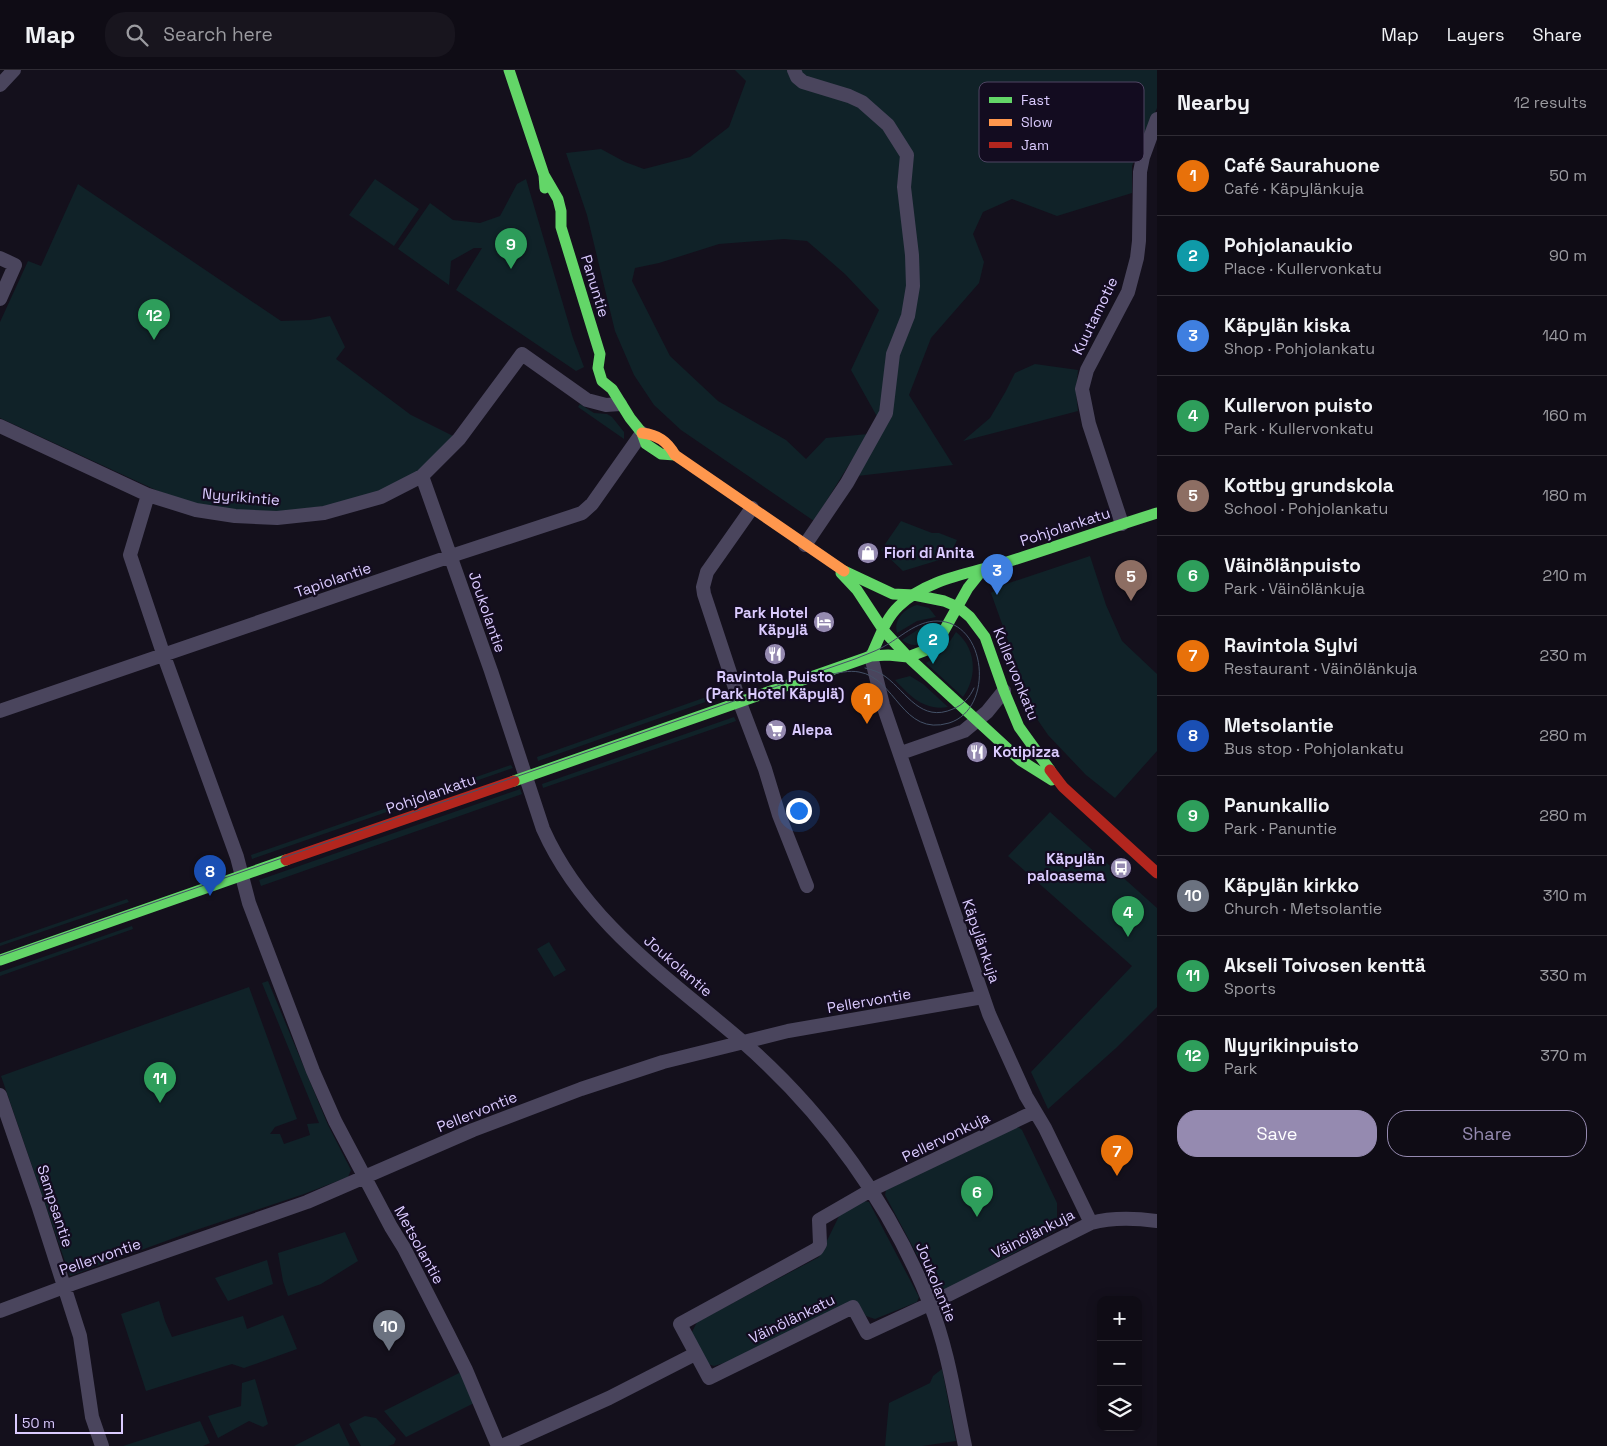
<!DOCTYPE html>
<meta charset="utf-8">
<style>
:root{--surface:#0f0c15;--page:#18151e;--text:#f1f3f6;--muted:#9b9ba0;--line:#2f2c34;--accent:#958ab0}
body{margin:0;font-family:"Space Grotesk",sans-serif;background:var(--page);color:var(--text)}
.controls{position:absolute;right:15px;bottom:15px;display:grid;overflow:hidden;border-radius:10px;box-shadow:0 2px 12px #0003}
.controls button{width:45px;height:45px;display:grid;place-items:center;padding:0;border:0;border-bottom:1px solid var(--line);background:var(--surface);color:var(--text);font:25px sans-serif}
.scale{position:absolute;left:15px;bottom:12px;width:108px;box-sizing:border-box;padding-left:5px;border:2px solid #dbcbff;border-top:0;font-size:14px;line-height:18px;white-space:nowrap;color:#dbcbff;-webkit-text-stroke:4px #130c20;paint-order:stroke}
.you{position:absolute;left:798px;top:740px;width:18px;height:18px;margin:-12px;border:4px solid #fff;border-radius:50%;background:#1a73e8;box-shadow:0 0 0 8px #1a73e833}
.badge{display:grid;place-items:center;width:32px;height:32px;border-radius:50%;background:var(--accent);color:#fff;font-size:16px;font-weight:700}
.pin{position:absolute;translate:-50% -41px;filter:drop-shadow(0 1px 2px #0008)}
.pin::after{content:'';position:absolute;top:26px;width:18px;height:15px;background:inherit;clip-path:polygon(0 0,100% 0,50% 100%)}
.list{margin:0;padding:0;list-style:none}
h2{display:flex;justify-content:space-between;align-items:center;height:65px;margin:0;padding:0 20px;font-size:21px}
h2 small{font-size:16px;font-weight:400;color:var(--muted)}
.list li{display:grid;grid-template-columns:32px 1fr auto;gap:15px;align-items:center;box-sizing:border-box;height:80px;padding:0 20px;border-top:1px solid var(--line)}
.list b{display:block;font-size:19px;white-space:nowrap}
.list p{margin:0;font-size:16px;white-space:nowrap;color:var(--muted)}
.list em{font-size:16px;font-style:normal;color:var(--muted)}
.actions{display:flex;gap:10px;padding:15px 20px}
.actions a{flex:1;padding:11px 0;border:1px solid var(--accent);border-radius:20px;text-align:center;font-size:18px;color:var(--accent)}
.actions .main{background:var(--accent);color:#fff}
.icon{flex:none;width:28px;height:28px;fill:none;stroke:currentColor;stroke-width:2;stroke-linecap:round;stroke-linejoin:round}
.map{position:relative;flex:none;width:1157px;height:1376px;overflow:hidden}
header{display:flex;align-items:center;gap:30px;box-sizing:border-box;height:70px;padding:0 25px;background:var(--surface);border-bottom:1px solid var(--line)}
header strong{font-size:24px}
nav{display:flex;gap:28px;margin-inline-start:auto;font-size:18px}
.search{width:350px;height:45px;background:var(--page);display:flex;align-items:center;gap:12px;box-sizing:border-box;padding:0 18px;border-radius:20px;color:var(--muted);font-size:19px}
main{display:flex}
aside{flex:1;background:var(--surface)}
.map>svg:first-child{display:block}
.green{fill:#102228}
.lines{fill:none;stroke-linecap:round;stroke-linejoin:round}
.street{stroke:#4a455d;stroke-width:14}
.fast{stroke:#63d668;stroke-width:11}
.slow{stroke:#ff974d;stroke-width:11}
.jam{stroke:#b3261e;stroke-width:11}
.tram{stroke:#445167;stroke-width:1}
.labels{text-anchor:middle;stroke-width:4.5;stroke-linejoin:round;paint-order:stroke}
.street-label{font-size:15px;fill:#dbcbff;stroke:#130c20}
.poi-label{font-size:15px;font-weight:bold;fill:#dbcbff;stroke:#130c20;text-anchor:start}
.key{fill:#130c20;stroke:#4f4563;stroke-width:1}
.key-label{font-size:14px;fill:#dbcbff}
</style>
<header>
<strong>Map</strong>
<div class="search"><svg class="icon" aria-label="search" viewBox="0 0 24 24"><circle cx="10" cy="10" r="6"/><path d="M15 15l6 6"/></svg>Search here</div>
<nav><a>Map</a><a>Layers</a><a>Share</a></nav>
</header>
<main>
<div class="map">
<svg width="1157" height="1376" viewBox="0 0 1157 1376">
<rect width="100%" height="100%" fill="#14101c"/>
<path class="green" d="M735 0H1157V38L1132 96V123L1057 146 1012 129 983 142 973 164 984 192 979 213 931 268 909 325 953 395 857 406 884 359 851 300 879 240 845 204 807 171 784 169 719 174 659 193 635 198 632 211 670 286 718 331 786 370 806 389 826 368 868 364 814 451 681 360 654 335 634 305 615 261 587 145 566 83 601 79 625 92 644 99 690 87 729 57 746 11Z
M375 109 419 139 394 176 349 145Z
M526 109 573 268 584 297 576 301 456 220 482 178H474L451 191 449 215 398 179 430 133 453 150 480 153 500 146 517 114Z
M78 114 281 251 310 250 330 246 345 277 336 289 411 345 455 367 419 401 380 421 341 434 276 442 235 440 198 435 158 421 0 348V252L28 191 41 196Z
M1035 294 1078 300 1076 322 1078 341 963 371 990 348 1006 321 1015 303Z
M580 334 594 343 607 344 612 347 624 362V369L578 337Z
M901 451 932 463H939L957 470 949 487 903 501 881 480Z
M1090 486 1106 535 1122 571 1157 604V681L1115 728 1086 705 1048 665 1035 646 991 523 1003 515Z
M917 535 929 538 936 547 917 551 897 563C893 550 905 538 917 535Z
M935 555C931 571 917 582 902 570L919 559Z
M956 562C976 578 978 606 963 627L926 593 942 583Z
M910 606 923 614 948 637C924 641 910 626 895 610Z
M726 620 728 624 538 691 537 687Z
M734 647 736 651 543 718 542 714Z
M511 695 513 698 252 789 251 785Z
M520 719 522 724 261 816 259 810Z
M1050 742 1157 838V937L1116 978 1048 1039 1031 1002 1132 896 1008 786Z
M127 829 129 832 0 876V873Z
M132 856 133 859 0 906V902Z
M549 872 566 900 554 907 537 879Z
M268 911 328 1055 351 1100 348 1107 304 1124 196 1160 70 1206 1 1006 249 917 297 1049 275 1057 270 1064H280L284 1074 310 1065 307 1054 319 1053 262 913Z
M1017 1056 1022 1060 1057 1133V1160L938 1224 885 1125 886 1120Z
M864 1131 869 1132 919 1227 917 1232 875 1249 866 1246 855 1230 731 1291 714 1296 708 1294 691 1264 697 1252 819 1187 840 1144Z
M345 1162 358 1191 321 1214 288 1226 283 1211 278 1183Z
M267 1190 273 1214 228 1231 215 1208Z
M159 1231 165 1251 172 1267 243 1246 247 1259 283 1245 297 1279 244 1298 232 1294 146 1321 121 1244Z
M942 1299 956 1371 922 1376H885L889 1333 930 1313 933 1306Z
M461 1302 474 1333 406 1367 384 1341Z
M255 1309 268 1354 263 1357 249 1351 218 1368 208 1346 241 1336 242 1313Z
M365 1346 376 1348 396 1369 394 1374 388 1376H361L349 1354Z
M200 1351 210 1373 203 1376H123Z
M339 1353 350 1376H294Z"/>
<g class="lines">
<path class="street" d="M794 0 797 7 803 12 849 26 862 32 888 55 907 85 904 117 912 185 913 216 908 246 893 284 886 343 847 413 805 475
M0 15 14 0
M0 188 15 195 0 229
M0 356 148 425 196 440 235 446 277 448 324 443 381 427 422 406 459 369 522 284 587 330 606 335 620 334
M422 406 491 601 543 759C585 853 669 908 744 973 824 1043 891 1135 930 1234 948 1279 955 1329 965 1376
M148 425 130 485 164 586 237 787 249 833 313 1001 335 1051 391 1157 404 1178 447 1262 466 1300 498 1376
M752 438 707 502 703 517 704 524 740 633 765 699 779 745 807 816
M1122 454 1089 354 1082 319 1087 300 1128 222 1137 188 1139 171 1140 102 1143 87 1157 49
M871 586 883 635 989 944 1026 1026 1045 1058 1091 1153
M0 641 457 484 582 443 592 434 642 363
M901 683 964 661 987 642 1004 621
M0 1025 39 1138 80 1266 92 1347 102 1376
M1034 1042 871 1120 819 1150 820 1174 817 1179 680 1254 709 1308 853 1237 867 1263 936 1231 1091 1153C1113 1147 1134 1148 1157 1151
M0 1241 72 1214 307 1132 473 1060 581 1019 663 992 788 961 983 927
M502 1376 609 1328 695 1284"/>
<path class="fast" d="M509 0 544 105 545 118
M544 105 558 129 561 141V157L600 284 598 298 602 311 612 319 630 348 642 363 646 374 661 384 675 385
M844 501 893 524 914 525 944 531 958 537 970 547 985 567 1004 621 1019 657 1050 700
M841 503 857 520 884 561 908 587 1020 690 1052 710
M871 586C879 569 885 549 899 536 927 509 968 504 1004 493 1055 477 1106 459 1157 443
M514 711 871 586 888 585 908 587 929 579 941 566 968 518 983 499
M0 890 286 790"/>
<path class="slow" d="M642 363C658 365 667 371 675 385L844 501"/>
<path class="jam" d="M1050 700 1063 717 1157 803
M286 790 514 711"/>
<path class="tram" d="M865 598C873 600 880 602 886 607 907 623 921 653 953 639 963 635 970 627 974 618
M0 886 855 589C864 585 874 582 883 577 900 568 916 551 937 551 987 551 995 639 949 653 902 667 896 608 859 602 849 600 838 603 828 605"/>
</g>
<defs>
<g id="shop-disc" transform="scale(1.125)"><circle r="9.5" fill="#958ab0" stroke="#130c20"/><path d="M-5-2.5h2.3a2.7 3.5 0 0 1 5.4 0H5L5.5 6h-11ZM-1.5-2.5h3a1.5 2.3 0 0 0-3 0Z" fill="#fff"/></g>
<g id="hotel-disc" transform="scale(1.125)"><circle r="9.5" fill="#958ab0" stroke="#130c20"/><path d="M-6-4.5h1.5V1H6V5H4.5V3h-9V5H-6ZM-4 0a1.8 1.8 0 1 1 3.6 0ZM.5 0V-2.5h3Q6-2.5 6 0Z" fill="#fff"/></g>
<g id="restaurant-disc" transform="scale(1.125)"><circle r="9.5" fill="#958ab0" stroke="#130c20"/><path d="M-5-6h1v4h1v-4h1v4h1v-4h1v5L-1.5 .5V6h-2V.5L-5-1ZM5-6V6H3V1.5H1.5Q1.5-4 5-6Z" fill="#fff"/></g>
<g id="supermarket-disc" transform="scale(1.125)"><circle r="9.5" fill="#958ab0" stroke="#130c20"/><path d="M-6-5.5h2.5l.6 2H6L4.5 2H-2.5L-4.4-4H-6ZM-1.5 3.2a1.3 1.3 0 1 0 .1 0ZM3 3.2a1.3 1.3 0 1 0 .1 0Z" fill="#fff"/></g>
<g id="bus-disc" transform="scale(1.125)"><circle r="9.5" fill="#958ab0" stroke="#130c20"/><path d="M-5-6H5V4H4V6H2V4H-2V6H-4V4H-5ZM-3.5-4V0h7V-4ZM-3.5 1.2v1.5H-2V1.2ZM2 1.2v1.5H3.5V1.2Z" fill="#fff"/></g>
</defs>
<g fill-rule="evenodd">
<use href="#shop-disc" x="868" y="483"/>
<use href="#hotel-disc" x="824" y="552"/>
<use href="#restaurant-disc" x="775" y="584"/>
<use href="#supermarket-disc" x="776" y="660"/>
<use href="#restaurant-disc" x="977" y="682"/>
<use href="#bus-disc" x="1121" y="798"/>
</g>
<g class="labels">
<g class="street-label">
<text transform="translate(595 216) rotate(73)" y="5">Panuntie</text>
<text transform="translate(1095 246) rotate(-64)" y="5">Kuutamotie</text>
<text transform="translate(241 427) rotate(5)" y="5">Nyyrikintie</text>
<text transform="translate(1065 457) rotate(-18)" y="5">Pohjolankatu</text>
<text transform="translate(333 510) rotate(-19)" y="5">Tapiolantie</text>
<text transform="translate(487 542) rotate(71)" y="5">Joukolantie</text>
<text transform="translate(1016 604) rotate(68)" y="5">Kullervonkatu</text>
<text transform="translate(431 724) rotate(-19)" y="5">Pohjolankatu</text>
<text transform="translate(981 871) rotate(71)" y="5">Käpylänkuja</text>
<text transform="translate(678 896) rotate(41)" y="5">Joukolantie</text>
<text transform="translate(869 931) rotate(-10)" y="5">Pellervontie</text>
<text transform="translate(477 1042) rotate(-22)" y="5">Pellervontie</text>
<text transform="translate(946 1067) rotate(-26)" y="5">Pellervonkuja</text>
<text transform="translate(55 1136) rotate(72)" y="5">Sampsantie</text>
<text transform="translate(1033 1164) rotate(-27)" y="5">Väinölänkuja</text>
<text transform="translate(419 1175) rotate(61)" y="5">Metsolantie</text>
<text transform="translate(100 1187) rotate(-19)" y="5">Pellervontie</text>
<text transform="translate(936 1212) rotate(68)" y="5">Joukolantie</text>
<text transform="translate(792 1249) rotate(-26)" y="5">Väinölänkatu</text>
</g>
<g class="poi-label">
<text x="884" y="488">Fiori di Anita</text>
<text x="808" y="548" text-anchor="end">Park Hotel<tspan x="808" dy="17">Käpylä</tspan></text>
<text x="775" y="612" text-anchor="middle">Ravintola Puisto<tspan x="775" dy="17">(Park Hotel Käpylä)</tspan></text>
<text x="792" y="665">Alepa</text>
<text x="993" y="687">Kotipizza</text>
<text x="1105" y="794" text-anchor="end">Käpylän<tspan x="1105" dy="17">paloasema</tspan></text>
</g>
</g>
<rect x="979" y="12" width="165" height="80" rx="8" class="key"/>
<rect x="989" y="27" width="23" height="6" fill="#63d668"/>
<rect x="989" y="49" width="23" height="7" fill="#ff974d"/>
<rect x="989" y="72" width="23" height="6" fill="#b3261e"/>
<g class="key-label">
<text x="1021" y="35">Fast</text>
<text x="1021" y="57">Slow</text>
<text x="1021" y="80">Jam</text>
</g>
</svg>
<div class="controls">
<button>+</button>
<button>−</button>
<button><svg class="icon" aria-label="layers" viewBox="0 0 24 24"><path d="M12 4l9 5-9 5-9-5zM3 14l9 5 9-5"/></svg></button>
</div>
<div class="scale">50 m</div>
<div class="you"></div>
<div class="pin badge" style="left:867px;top:654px;background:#e8710a">1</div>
<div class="pin badge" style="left:933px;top:594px;background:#0f9aa8">2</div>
<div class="pin badge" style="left:997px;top:525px;background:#3f7fe0">3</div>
<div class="pin badge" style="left:1128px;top:867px;background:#2e9e5b">4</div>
<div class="pin badge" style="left:1131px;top:531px;background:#8d6e63">5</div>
<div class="pin badge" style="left:977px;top:1147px;background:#2e9e5b">6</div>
<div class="pin badge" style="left:1117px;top:1106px;background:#e8710a">7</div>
<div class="pin badge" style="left:210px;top:826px;background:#1a4fb4">8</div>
<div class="pin badge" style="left:511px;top:199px;background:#2e9e5b">9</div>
<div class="pin badge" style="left:389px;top:1281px;background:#6b7280">10</div>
<div class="pin badge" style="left:160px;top:1033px;background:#2e9e5b">11</div>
<div class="pin badge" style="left:154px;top:270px;background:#2e9e5b">12</div>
</div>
<aside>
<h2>Nearby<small>12 results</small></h2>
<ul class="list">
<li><span class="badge" style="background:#e8710a">1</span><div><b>Café Saurahuone</b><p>Café · Käpylänkuja</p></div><em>50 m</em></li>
<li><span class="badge" style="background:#0f9aa8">2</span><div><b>Pohjolanaukio</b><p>Place · Kullervonkatu</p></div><em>90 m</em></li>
<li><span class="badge" style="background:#3f7fe0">3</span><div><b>Käpylän kiska</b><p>Shop · Pohjolankatu</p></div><em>140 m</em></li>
<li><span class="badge" style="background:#2e9e5b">4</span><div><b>Kullervon puisto</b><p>Park · Kullervonkatu</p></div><em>160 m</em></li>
<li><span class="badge" style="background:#8d6e63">5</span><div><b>Kottby grundskola</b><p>School · Pohjolankatu</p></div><em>180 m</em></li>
<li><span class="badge" style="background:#2e9e5b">6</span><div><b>Väinölänpuisto</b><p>Park · Väinölänkuja</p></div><em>210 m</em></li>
<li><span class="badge" style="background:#e8710a">7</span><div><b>Ravintola Sylvi</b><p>Restaurant · Väinölänkuja</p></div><em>230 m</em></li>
<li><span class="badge" style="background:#1a4fb4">8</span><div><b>Metsolantie</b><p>Bus stop · Pohjolankatu</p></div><em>280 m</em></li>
<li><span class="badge" style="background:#2e9e5b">9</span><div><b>Panunkallio</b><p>Park · Panuntie</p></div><em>280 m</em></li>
<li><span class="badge" style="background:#6b7280">10</span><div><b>Käpylän kirkko</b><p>Church · Metsolantie</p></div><em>310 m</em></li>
<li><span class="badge" style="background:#2e9e5b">11</span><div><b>Akseli Toivosen kenttä</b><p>Sports</p></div><em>330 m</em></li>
<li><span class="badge" style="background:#2e9e5b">12</span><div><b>Nyyrikinpuisto</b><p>Park</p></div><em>370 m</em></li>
</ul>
<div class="actions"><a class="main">Save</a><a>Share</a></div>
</aside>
</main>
